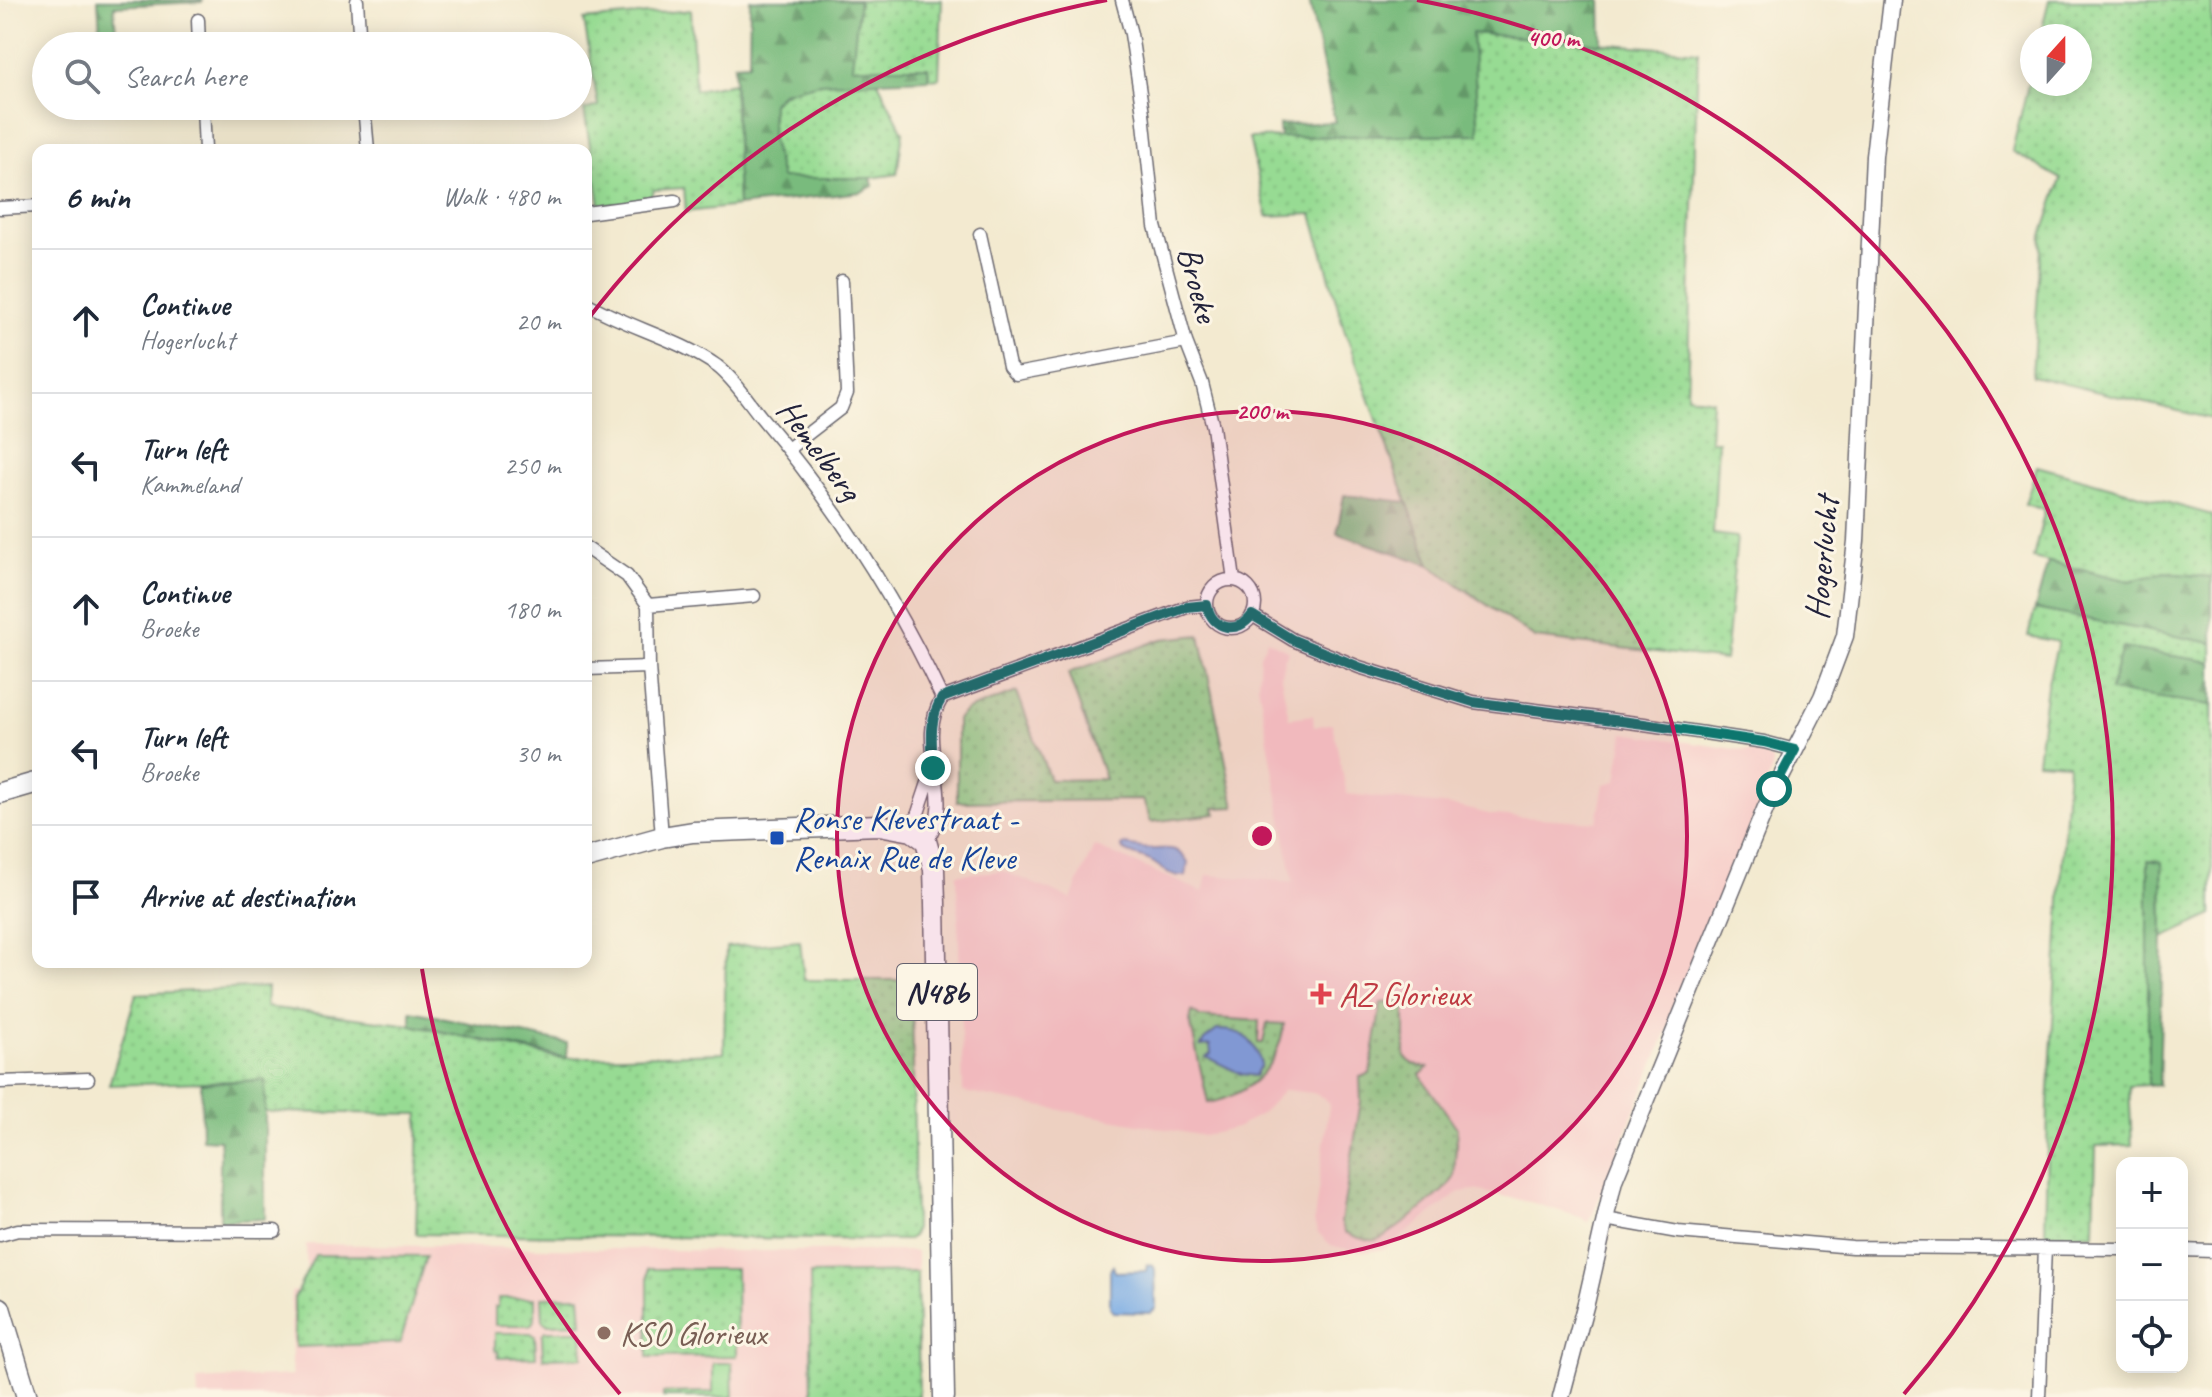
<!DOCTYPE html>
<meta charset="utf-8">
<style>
:root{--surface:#fff;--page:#f6f6f7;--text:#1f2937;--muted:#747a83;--line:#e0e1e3}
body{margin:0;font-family:Caveat,sans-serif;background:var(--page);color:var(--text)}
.controls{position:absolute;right:24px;bottom:24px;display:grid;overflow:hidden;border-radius:16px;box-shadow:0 4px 20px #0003}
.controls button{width:72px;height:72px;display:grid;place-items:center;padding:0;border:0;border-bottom:2px solid var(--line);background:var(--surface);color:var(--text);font:40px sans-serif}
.compass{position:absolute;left:2020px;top:24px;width:72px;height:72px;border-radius:50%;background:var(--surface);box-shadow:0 4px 20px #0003;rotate:21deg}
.stop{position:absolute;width:24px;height:24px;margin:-18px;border:6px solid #0f766e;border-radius:50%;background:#fff}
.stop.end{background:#0f766e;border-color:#fff;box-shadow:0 2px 8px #0008}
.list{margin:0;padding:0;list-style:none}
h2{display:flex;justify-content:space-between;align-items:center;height:104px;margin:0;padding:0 32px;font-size:34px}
h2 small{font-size:26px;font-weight:400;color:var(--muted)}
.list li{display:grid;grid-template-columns:52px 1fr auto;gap:24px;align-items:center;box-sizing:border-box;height:144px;padding:0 32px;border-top:2px solid var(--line)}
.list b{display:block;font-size:30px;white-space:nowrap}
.list p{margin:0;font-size:26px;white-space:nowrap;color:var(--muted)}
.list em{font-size:26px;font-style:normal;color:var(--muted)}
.icon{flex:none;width:44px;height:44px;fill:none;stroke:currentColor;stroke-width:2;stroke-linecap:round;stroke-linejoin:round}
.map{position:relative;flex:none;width:2212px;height:1397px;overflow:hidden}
.search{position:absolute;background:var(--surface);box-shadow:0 4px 20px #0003;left:32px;top:32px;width:560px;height:88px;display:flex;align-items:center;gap:20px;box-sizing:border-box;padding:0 28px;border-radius:44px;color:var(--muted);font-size:30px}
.panel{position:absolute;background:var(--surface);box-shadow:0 4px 20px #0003;left:32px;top:144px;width:560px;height:824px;border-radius:16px}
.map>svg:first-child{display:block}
.built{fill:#f7d0cb}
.grass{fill:url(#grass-dots);stroke:#5c7e67;stroke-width:2}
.forest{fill:url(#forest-firs);stroke:#4e6e5c;stroke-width:2}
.green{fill:#97db93;stroke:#5c7e67;stroke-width:2}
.water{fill:#78aae4;stroke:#4d6690;stroke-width:2}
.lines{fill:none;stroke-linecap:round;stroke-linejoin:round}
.minor-casing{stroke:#6b686f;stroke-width:15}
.tertiary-casing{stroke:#6b686f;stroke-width:19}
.primary-casing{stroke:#6b686f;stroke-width:23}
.minor{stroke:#fff;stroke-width:12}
.tertiary{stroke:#fff;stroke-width:16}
.primary{stroke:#fff;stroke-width:20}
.route{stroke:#0f766e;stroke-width:10}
.ring{fill:none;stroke:#c2185b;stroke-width:4}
.transit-dot{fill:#1a4fb4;stroke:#fcf5e5;stroke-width:3}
.health-dot{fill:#e0444e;stroke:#fcf5e5;stroke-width:3}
.education-dot{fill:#8d6e63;stroke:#fcf5e5;stroke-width:3}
.labels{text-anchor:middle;stroke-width:6;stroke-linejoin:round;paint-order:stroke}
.shield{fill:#fcf5e5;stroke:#63616e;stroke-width:2}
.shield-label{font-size:32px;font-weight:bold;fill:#22223b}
.street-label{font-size:34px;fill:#22223b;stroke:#fcf5e5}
.transit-label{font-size:34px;fill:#164399;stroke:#fcf5e5;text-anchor:start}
.health-label{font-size:34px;fill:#be3a42;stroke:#fcf5e5;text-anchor:start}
.education-label{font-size:34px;fill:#785e54;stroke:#fcf5e5;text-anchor:start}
.centre{fill:#c2185b;stroke:#fcf5e5;stroke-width:4}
.ring-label{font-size:24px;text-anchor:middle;font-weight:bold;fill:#c2185b;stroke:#fcf5e5;stroke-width:6;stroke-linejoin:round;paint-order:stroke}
</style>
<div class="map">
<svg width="2212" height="1397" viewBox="0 0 2212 1397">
<defs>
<pattern id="grass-dots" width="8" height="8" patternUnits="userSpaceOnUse" patternTransform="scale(2)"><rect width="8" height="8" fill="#97db93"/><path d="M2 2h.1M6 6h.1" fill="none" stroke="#82bc80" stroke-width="1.8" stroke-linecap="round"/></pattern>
<pattern id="forest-firs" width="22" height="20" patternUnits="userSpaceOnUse" patternTransform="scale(2)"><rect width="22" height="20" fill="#79bb7d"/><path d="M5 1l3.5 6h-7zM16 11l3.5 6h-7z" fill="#639868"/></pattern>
</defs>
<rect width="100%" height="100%" fill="#fcf5e5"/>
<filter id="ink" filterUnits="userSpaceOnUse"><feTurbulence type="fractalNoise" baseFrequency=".0125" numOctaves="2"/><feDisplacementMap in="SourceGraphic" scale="16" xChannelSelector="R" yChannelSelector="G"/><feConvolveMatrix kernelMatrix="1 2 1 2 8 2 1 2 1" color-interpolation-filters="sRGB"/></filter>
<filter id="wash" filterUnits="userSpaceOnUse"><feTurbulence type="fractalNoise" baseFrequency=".006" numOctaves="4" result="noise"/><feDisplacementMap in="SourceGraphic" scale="32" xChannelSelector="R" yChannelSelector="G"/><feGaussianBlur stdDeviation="1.8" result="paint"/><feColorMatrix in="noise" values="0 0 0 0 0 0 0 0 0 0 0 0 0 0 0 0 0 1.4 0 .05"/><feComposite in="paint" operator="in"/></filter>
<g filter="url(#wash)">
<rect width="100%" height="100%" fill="#f3ead0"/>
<path class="built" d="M1267 640 1289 651 1284 659 1281 677 1289 718 1313 715 1314 727 1332 723 1347 794 1459 807 1493 815 1597 822 1604 784 1617 781 1624 733 1763 753 1772 760 1773 766 1746 838 1589 1223 1583 1218 1530 1202 1474 1190 1460 1192 1385 1249 1366 1252 1338 1247 1331 1245 1317 1232 1314 1221 1329 1106 1325 1098 1313 1093 1284 1090 1262 1113 1239 1127 1204 1136 963 1092 957 874 1003 871 1071 899 1094 846 1203 892 1207 875 1293 882 1258 684 1260 655Z
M306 1244 737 1251H917L919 1397H198L197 1380 292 1375 291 1291 307 1290Z"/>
<path class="grass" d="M859 0H942L939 78 929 79 928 68 851 67Z
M2049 0H2210L2212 2V419L2032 376 2042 236 2061 179 2012 151 2032 68V84H2080V36H2040Z
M691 10 695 90 734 83 738 206 686 212 684 188 654 190 648 201 600 205 584 110 598 106 584 20Z
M1471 33 1698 51 1687 396 1712 400 1710 441H1718L1713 534 1737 537 1725 660 1535 638 1430 565 1344 329 1312 214 1267 216 1249 138 1479 134Z
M877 80 903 132 897 174 871 178 781 179 771 136 772 103C797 77 843 82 877 80Z
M2037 466 2212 515V577L2165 573 2129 581 2033 558 2045 510 2025 504Z
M2035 609 2212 643V662L2122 648 2110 690 2212 705V915L2163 938 2162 862 2148 860V1085L2129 1086 2132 1145 2096 1146 2094 1234 2045 1233 2048 1107 2068 763 2037 761 2047 686 2058 642 2028 636Z
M1200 635 1235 807 1214 808 1216 814 1151 822 1143 800 957 802V719L967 710 1017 692 1050 780 1105 779 1068 673 1162 639Z
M800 941 804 980H912L915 1228 913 1236 906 1240 416 1234 419 1114 265 1112V1080L109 1085 136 994 267 987 266 1007 411 1025 559 1058 724 1053 726 947Z
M1395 1002 1408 1007 1405 1011V1057L1413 1064 1428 1068 1420 1075 1457 1128 1454 1178 1447 1187C1433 1199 1391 1237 1375 1240 1366 1241 1353 1236 1345 1232L1341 1222 1361 1101 1360 1077 1370 1074 1381 1003Z
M1192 1011 1200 1017 1259 1021 1258 1043H1263L1267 1023 1284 1024C1278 1067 1249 1095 1208 1103L1190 1021Z
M315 1255 426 1256 400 1343 295 1347 294 1298Z
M648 1269H736L737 1356 648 1357Z
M917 1272 919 1397H812L810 1274Z
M580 1296 582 1323 547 1324 543 1321 542 1297Z
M498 1298H535V1319L531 1325H495V1307H498Z
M545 1331H582L583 1357 543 1358 542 1335Z
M495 1333H531L535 1336 536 1357 499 1358 498 1351 495 1350Z"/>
<path class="forest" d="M98 0H202V2L114 6 116 34 100 32Z
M750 0H859L852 67H928L929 79 820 83 783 92 772 103 771 136 781 178H871L873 186 861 192 738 206 734 64 749 63Z
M1309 0H1601L1602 44 1472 33 1479 134 1280 137 1279 125 1335 122Z
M1344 495 1407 502 1430 565 1337 533Z
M2048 562 2129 581 2165 573 2212 577V643L2035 609Z
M2122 648 2212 662V705L2110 691Z
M2148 860 2162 862 2163 938 2159 1085H2148Z
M411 1011 567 1043V1058L411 1025Z
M265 1080V1219L220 1221V1140L202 1139 201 1083Z"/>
<path class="green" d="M713 1363H732L733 1397H663V1393L713 1392Z"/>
<path class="water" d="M1122 845C1133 845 1144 850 1155 849 1173 849 1175 846 1188 862L1186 876C1171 877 1165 870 1154 863 1144 856 1131 857 1122 849Z
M1217 1030C1243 1029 1254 1039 1261 1064L1255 1076 1241 1074 1206 1057 1211 1054 1210 1045 1201 1046 1204 1040Z
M1147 1265 1153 1266 1155 1269 1156 1308 1150 1313 1113 1312 1110 1308V1270L1113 1266 1115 1272 1146 1271Z"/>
</g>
<g filter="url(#ink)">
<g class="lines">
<g class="minor-casing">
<path id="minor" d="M1122 0 1131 34 1143 113 1155 226 1186 342 1202 383 1213 427 1234 580
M357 1 360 46
M198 20 199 46
M203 106 205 150
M364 106 368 150
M0 208 38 206
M586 213 675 201
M980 234 1009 366 1016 374 1186 342
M586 303C627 327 679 339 717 366 734 379 748 401 761 417 833 502 895 597 942 698
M788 449 841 408 847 393 842 281
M586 548 627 576 648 605 649 667 662 837
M1207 604a24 24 0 1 1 48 0a24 24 0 1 1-48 0Z
M648 605 754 596
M1252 615 1293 640 1359 667 1473 702 1644 724 1764 742 1795 750
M586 669 649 667
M942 698 1187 607 1207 605
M912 831 933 768
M926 841C959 799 913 744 942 698
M0 1082 88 1079
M1605 1219 1678 1232 1852 1247 2122 1249
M0 1235 18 1230 275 1231
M2182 1250 2212 1251
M2039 1397 2045 1248"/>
</g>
<g class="tertiary-casing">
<path id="tertiary" d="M1561 1397 1587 1299 1614 1180 1766 807 1822 697 1845 636 1856 541 1874 156 1892 0"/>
</g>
<g class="primary-casing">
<path id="primary" d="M0 793 38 782
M586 858 662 837 693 832 879 825 912 831 926 841 934 869 935 903 944 1397
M0 1308 27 1397"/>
</g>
<use href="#minor" class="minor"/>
<use href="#tertiary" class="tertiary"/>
<use href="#primary" class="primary"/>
</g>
</g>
<g class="lines" filter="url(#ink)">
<path class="route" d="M933 768C932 743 928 720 942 698L1187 607 1207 605C1212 630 1238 635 1252 615L1293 640 1359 667 1473 702 1644 724 1764 742 1795 750 1774 789"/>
</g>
<circle cx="1262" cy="836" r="425" fill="#c2185b" fill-opacity=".12"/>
<g class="ring">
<circle cx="1262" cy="836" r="425"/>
<path d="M620 1394A850 850 0 0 1 422 969M588 319A850 850 0 0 1 1107 0M1417 0A850 850 0 0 1 1904 1394"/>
</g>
<rect class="transit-dot" x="769" y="830" width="16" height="16" rx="4"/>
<path class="health-dot" d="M1317 982h8v8h8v8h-8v8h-8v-8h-8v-8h8z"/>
<circle class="education-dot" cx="604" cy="1333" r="8"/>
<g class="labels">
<rect class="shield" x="897" y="964" width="80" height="56" rx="6"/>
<g class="shield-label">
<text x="937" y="1003">N48b</text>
</g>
<g class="street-label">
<text transform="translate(1199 284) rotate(75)" y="12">Broeke</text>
<text transform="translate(820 449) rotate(53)" y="12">Hemelberg</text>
<text transform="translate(1821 558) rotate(-85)" y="12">Hogerlucht</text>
</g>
<g class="transit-label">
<text x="793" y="830">Ronse Klevestraat -<tspan x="793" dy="39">Renaix Rue de Kleve</tspan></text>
</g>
<g class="health-label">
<text x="1339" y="1006">AZ Glorieux</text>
</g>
<g class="education-label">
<text x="620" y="1345">KSO Glorieux</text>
</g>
</g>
<circle cx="1262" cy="836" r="12" class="centre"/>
<g class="ring-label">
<text x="1553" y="46">400 m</text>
<text x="1262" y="419">200 m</text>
</g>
</svg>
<div class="controls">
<button>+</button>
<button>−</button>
<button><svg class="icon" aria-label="locate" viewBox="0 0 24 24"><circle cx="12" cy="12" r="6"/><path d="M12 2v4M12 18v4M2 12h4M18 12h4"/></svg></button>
</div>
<svg class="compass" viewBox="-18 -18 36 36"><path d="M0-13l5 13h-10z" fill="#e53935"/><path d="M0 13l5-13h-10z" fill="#747a83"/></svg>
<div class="stop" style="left:1774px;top:789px"></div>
<div class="stop end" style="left:933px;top:768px"></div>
<div class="search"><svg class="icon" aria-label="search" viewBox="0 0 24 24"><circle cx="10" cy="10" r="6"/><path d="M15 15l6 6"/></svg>Search here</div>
<section class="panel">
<h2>6 min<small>Walk · 480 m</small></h2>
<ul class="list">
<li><svg class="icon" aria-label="ahead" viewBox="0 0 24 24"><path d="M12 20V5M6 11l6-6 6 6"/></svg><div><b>Continue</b><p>Hogerlucht</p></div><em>20 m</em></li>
<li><svg class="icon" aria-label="left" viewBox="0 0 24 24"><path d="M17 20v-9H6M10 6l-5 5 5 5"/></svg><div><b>Turn left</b><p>Kammeland</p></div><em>250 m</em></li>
<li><svg class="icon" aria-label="ahead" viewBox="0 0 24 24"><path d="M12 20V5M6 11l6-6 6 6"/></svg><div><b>Continue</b><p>Broeke</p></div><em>180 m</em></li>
<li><svg class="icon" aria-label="left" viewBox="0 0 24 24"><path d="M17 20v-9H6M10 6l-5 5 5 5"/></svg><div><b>Turn left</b><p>Broeke</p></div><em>30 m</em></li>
<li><svg class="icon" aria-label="arrive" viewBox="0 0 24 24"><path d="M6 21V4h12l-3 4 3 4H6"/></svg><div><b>Arrive at destination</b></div></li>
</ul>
</section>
</div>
